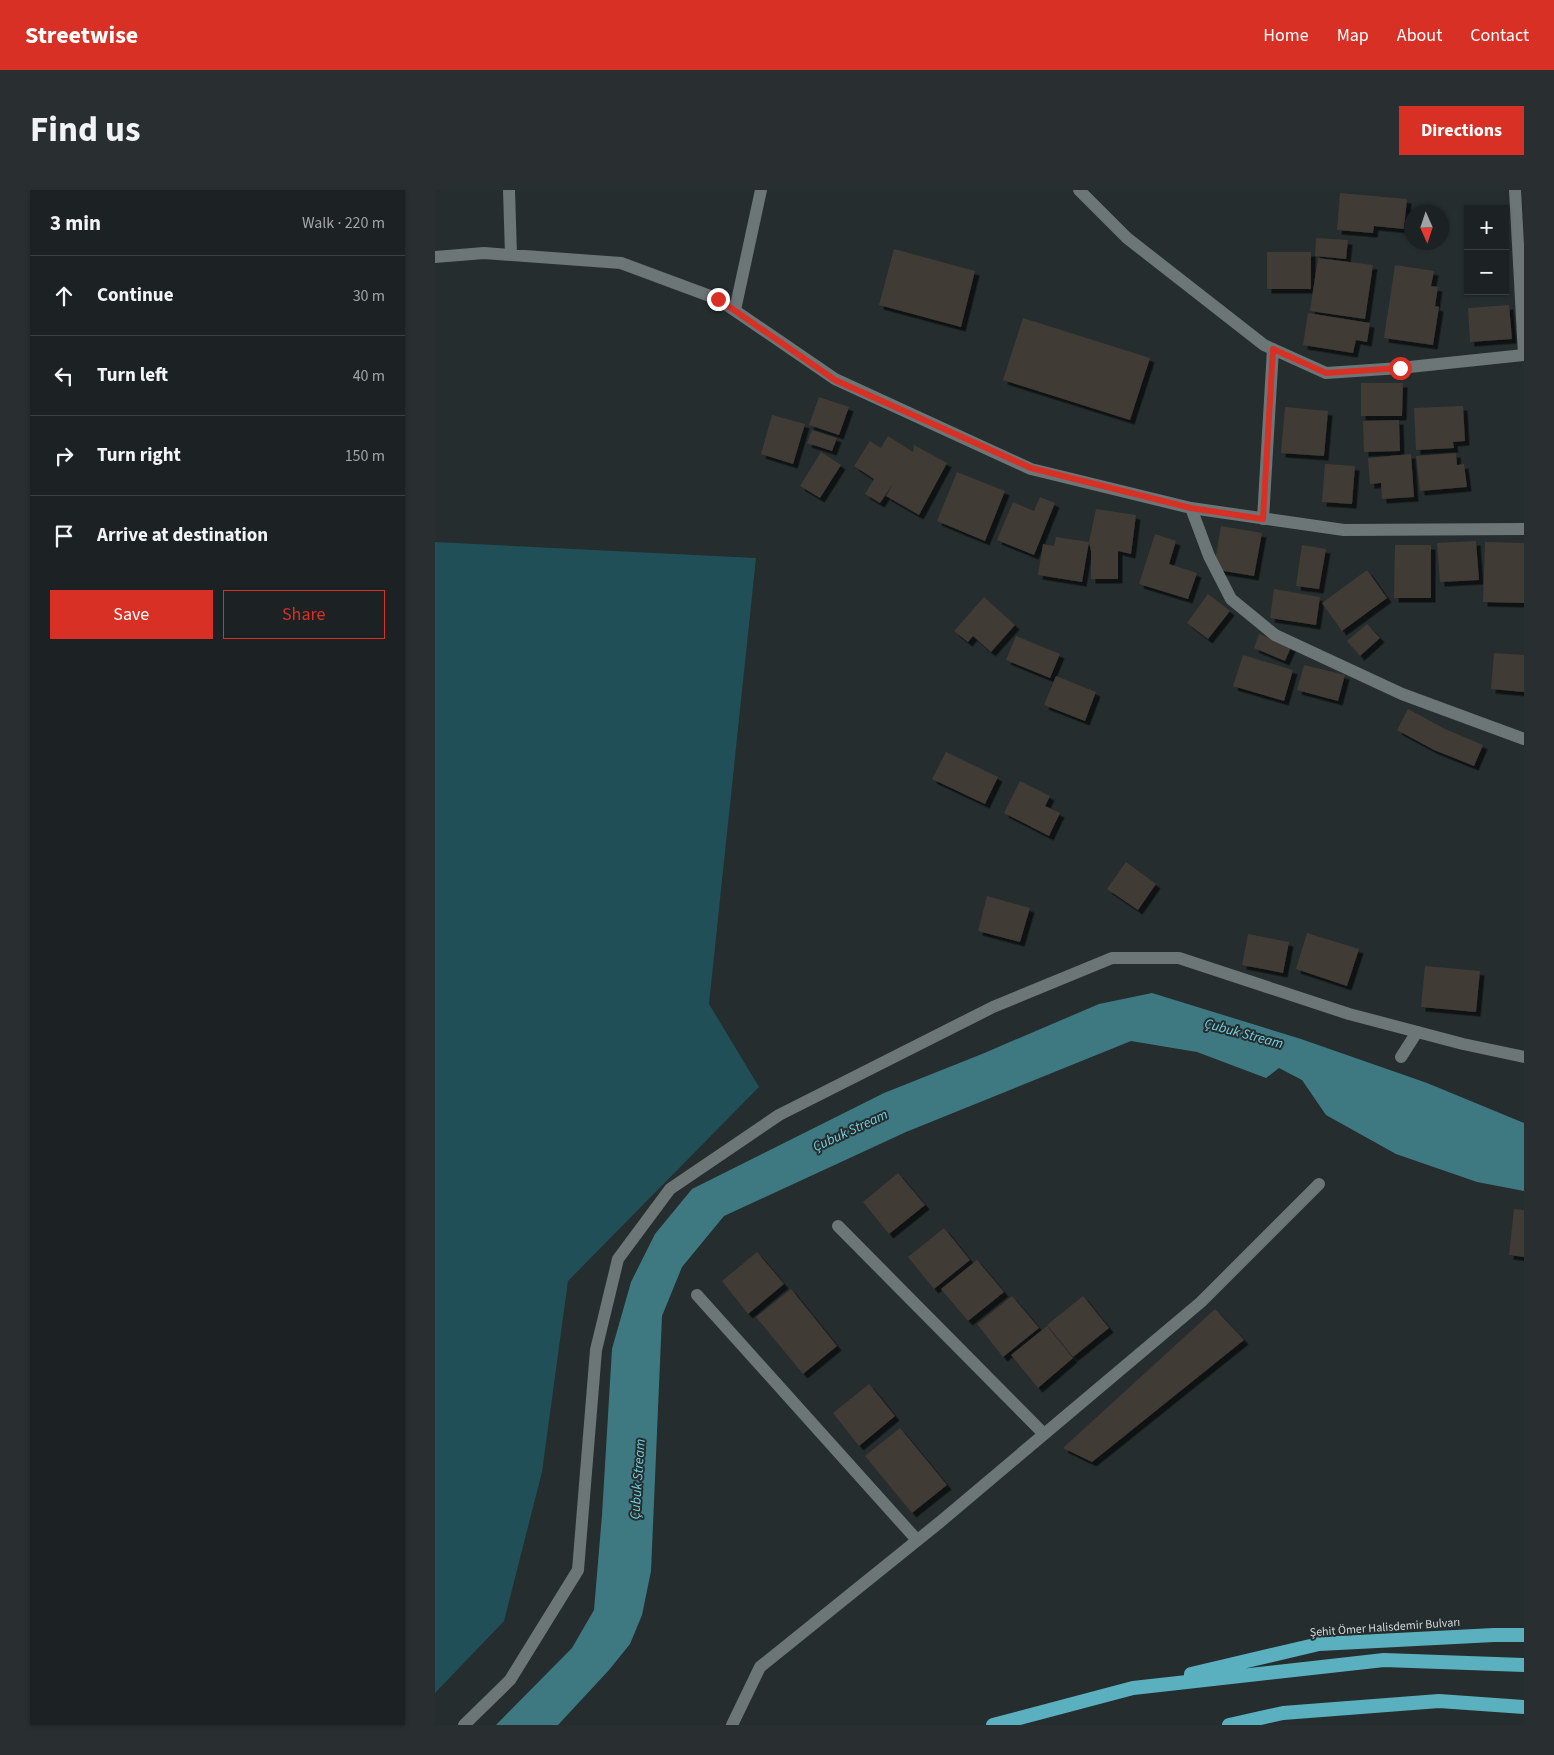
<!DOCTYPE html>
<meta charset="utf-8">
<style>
:root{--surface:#1c2223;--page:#292f30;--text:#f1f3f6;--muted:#a0a4a6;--line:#3a3f41;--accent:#d93025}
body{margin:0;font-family:"Source Sans 3",sans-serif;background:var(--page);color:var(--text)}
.controls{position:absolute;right:15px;top:15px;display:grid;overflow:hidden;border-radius:0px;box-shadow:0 1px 4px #0004}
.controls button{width:45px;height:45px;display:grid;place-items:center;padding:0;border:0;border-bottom:1px solid var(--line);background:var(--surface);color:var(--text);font:25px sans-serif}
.compass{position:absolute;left:969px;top:15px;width:45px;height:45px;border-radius:50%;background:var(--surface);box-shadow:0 1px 4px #0004;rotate:177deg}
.stop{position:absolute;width:15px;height:15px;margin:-11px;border:4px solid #d93025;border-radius:50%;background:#fff}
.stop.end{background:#d93025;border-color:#fff;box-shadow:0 1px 5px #0008}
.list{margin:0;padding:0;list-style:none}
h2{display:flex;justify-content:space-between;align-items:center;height:65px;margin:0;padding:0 20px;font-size:21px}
h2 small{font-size:16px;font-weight:400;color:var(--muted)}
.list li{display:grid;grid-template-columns:32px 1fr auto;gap:15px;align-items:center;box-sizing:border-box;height:80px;padding:0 20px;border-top:1px solid var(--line)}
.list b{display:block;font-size:19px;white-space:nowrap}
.list em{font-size:16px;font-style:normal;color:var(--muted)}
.actions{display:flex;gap:10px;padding:15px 20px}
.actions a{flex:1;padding:11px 0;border:1px solid var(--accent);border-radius:0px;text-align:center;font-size:18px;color:var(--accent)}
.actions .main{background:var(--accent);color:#fff}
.icon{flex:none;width:28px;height:28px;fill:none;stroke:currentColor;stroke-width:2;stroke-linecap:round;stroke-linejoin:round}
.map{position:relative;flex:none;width:1089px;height:1535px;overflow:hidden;border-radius:0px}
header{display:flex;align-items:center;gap:30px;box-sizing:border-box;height:70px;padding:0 25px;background:var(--accent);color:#fff}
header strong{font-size:24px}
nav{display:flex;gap:28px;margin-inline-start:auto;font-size:18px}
.intro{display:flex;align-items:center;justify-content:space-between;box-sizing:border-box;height:120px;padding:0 30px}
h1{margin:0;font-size:35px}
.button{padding:12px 22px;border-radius:0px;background:var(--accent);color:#fff;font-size:18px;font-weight:700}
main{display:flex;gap:30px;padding:0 30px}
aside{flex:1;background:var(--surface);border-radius:0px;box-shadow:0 1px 4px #0004}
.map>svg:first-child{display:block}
.green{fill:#204f57}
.water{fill:#3e7982}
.building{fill:#413a36;filter:url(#shadow)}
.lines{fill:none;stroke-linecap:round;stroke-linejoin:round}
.minor{stroke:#6c7677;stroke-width:12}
.tertiary{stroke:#6c7677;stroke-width:12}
.trunk{stroke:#5ab0be;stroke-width:14}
.route{stroke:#d93025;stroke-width:6}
.labels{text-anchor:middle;stroke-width:4;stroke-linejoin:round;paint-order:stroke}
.street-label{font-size:12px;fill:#d1d7d7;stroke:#252d2f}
.water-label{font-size:14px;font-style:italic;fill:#74d2e2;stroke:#252d2f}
</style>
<header>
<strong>Streetwise</strong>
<nav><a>Home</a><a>Map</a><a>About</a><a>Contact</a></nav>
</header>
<div class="intro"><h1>Find us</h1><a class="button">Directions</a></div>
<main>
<aside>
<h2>3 min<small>Walk · 220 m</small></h2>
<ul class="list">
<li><svg class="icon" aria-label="ahead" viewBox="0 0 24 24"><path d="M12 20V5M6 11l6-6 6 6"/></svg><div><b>Continue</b></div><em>30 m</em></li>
<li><svg class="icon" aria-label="left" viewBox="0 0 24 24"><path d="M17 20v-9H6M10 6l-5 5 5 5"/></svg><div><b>Turn left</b></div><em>40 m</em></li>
<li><svg class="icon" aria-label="right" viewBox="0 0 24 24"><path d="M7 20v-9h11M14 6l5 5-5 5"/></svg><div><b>Turn right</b></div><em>150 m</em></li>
<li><svg class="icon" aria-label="arrive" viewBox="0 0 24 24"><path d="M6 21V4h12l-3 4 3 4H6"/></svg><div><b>Arrive at destination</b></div></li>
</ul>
<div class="actions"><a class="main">Save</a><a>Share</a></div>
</aside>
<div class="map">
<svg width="1089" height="1535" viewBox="0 0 1089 1535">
<defs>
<filter id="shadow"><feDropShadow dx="4.5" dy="4.5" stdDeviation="0" flood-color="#0009"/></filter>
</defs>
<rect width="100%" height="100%" fill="#252d2f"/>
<path class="green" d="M0 352 321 368 274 814 324 897 133 1091 107 1282 69 1431 0 1503Z"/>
<path class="water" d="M717 803 866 849 992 893 1089 933V1001L1042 992 961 964 891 925 867 890 844 878 831 888 762 862 696 851 471 942 289 1026 247 1077 227 1126 216 1381 207 1425 195 1454 174 1480 123 1535H61L137 1458 159 1420 167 1325 177 1159 196 1092 220 1044 257 999 449 903 547 864 664 814Z"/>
<path class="building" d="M905 3 972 9 969 39 939 36 938 43 902 40Z
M881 48 913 50 911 69 880 66Z
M459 59 540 81 526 137 444 115Z
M832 62H876V99H832Z
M883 68 938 75 930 129 875 121Z
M960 75 999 81 996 96 1003 97 1000 116 1004 117 998 155 949 148Z
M1074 115 1077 149 1035 152 1033 118Z
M873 123 935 133 932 152 921 150 918 163 868 155Z
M588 128 715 168 695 230 568 190Z
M926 193H968L967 226H926Z
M384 207 414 217 404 245 374 235Z
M1028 216 1030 251 1018 252 1019 258 981 260 979 218Z
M850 217 893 221 889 266 846 263Z
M337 225 370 234 358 274 326 264Z
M964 230 965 261 929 262 928 231Z
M377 240 402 248 397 261 372 253Z
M453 246 478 262 479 255 512 273 484 325 451 306 458 294 445 313 430 304 439 289 419 276 435 251 446 258Z
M386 262 406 275 385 308 365 296Z
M1021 263 1022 275 1029 274 1032 297 985 301 981 266Z
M976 264 979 307 947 309 946 293 935 294 933 268Z
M890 274 920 276 917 314 887 312Z
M522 282 570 301 550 351 502 331Z
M605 307 620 313 599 365 562 350 578 312 599 321Z
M661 319 701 325 696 364 683 361V389H656V361L654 352Z
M786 336 827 343 819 386 783 380 784 372H780Z
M720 344 741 351 734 374 762 383 753 409 704 394Z
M621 347 654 352 647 392 603 385 608 354 619 356Z
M1041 351 1044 390 1005 392 1002 353Z
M1050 352 1089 353V413L1048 412Z
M867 355 891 359 884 399 861 396Z
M960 355H996V408H959Z
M932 380 952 408 907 441 887 413Z
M839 399 885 407 881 435 835 428Z
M773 404 795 421 773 449 752 433Z
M549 407 580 435 556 462 538 446 533 452 519 441Z
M932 434 945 448 925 466 912 451Z
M824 444 856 457 850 471 819 458Z
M581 446 625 464 615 488 571 470Z
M1059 463 1089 465V502L1056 499Z
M808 465 858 480 849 511 798 496Z
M869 475 910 485 903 511 862 500Z
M621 486 661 502 650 531 609 515Z
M973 519 1010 539 1048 555 1039 576 999 560 962 540Z
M511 562 563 587 550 614 497 589Z
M585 591 615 606 610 616 625 623 614 646 569 623Z
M691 672 721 694 703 720 672 699Z
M552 706 595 718 585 752 543 741Z
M872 743 924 759 912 796 861 779Z
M813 744 854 752 848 783 807 775Z
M990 776 1045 781 1041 822 986 817Z
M463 983 490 1015 454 1044 428 1012Z
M1079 1019 1089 1020V1067L1074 1065Z
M509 1038 535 1070 499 1099 473 1067Z
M322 1062 349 1094 313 1124 287 1091Z
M542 1070 569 1102 533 1131 506 1099Z
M356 1099 402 1156 368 1184 321 1127Z
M577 1106 604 1138 568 1167 542 1134Z
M648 1106 674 1138 638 1167 612 1135Z
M780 1119 809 1150 657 1272 628 1258Z
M612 1136 638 1168 603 1198 576 1165Z
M434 1194 460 1226 424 1256 398 1223Z
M465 1238 512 1295 477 1323 430 1266Z"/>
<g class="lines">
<path class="minor" d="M74 0 76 65
M644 0 692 48 829 155 891 183 965 178 1089 165
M1080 0 1089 165
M0 67 49 63 186 73 283 109 400 189 596 279 756 318
M300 120 326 0
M828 329 838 159
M1089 339 909 340 756 318 774 366 796 409 840 445 967 504 1089 549
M966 867 982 842
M403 1036 609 1244
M262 1105 482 1350
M297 1535 325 1477 505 1332 766 1112 884 994"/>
<path class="tertiary" d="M29 1535 75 1490 143 1380 161 1160 183 1069 235 999 344 925 558 817 677 768H744L914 824 1028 854 1089 867"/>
<path class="trunk" d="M756 1484 884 1454 1059 1445H1089
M558 1535 698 1498 949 1470 1089 1475
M794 1535 848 1523 1004 1511 1089 1517"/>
</g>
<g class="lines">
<path class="route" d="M283 109 400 190 596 278 756 318 828 329 838 159 891 183 965 178"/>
</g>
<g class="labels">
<g class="street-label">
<text transform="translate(950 1437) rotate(-4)" y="4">Şehit Ömer Halisdemir Bulvarı</text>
</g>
<g class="water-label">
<text transform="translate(809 843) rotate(15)" y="5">Çubuk Stream</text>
<text transform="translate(415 940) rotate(-25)" y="5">Çubuk Stream</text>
<text transform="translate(202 1289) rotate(-86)" y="5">Çubuk Stream</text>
</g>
</g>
</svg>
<div class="controls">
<button>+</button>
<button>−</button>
</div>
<svg class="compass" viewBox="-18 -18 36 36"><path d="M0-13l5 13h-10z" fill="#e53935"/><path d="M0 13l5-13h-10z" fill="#a0a4a6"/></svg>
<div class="stop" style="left:965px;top:178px"></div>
<div class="stop end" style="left:283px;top:109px"></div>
</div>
</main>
